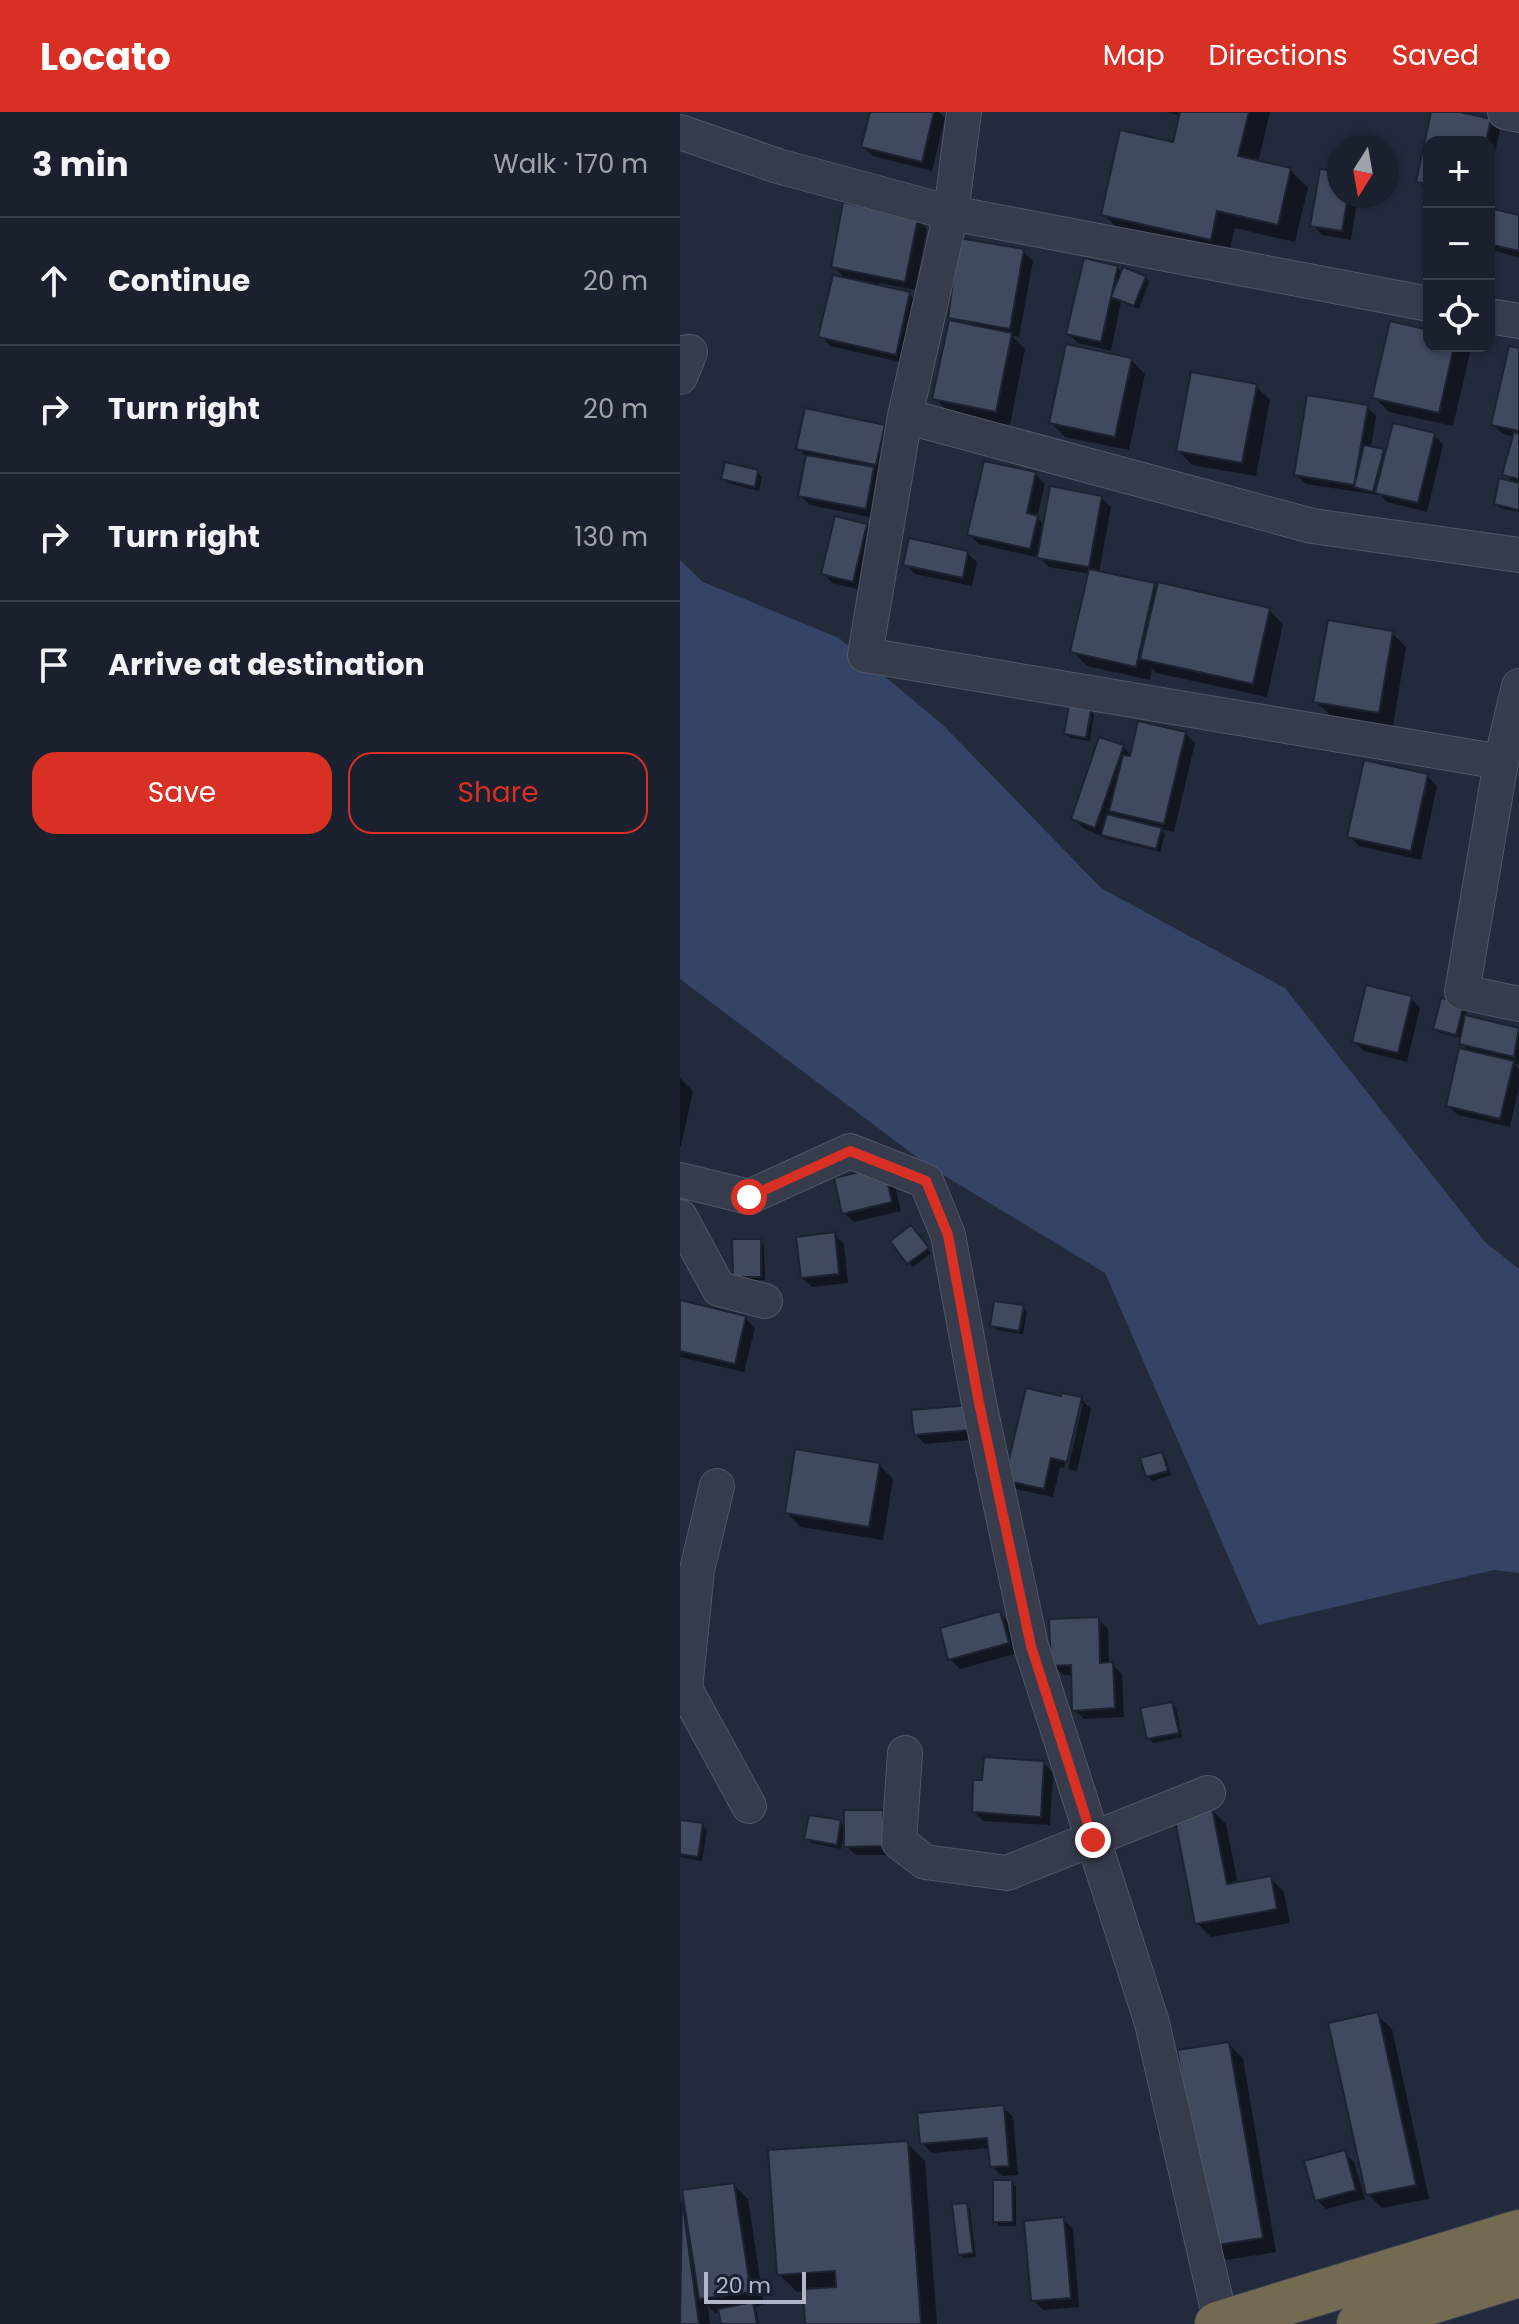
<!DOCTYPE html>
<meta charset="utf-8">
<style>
:root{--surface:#1a202d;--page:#272d39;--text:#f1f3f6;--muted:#9fa3aa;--line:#383e49;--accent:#d93025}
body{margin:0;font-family:Poppins,sans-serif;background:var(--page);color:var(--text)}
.controls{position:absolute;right:24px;top:24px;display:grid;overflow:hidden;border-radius:16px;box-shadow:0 2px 6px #0004}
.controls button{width:72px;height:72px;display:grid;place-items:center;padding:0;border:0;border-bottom:2px solid var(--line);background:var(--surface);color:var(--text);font:40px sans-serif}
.compass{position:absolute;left:647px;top:24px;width:72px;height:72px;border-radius:50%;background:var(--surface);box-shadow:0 2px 6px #0004;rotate:191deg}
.scale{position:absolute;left:24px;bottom:20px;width:102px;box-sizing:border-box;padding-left:8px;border:4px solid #b1b7c8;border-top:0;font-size:22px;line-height:28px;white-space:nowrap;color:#b1b7c8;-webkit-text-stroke:6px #1b2131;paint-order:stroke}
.stop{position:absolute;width:24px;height:24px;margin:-18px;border:6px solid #d93025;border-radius:50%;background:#fff}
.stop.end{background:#d93025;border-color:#fff;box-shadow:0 2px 8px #0008}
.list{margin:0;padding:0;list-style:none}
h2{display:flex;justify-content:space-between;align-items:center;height:104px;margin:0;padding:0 32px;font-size:34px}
h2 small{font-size:26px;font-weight:400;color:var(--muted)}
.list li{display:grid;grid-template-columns:52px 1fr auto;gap:24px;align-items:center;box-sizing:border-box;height:128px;padding:0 32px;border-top:2px solid var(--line)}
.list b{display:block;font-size:30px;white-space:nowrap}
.list em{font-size:26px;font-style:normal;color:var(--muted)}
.actions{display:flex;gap:16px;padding:24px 32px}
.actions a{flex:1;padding:18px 0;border:2px solid var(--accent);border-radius:24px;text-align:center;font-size:28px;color:var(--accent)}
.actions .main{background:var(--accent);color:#fff}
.icon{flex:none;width:44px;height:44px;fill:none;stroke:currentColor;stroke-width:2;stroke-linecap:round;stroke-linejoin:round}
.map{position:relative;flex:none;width:839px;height:2212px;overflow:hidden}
header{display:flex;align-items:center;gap:48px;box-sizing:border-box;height:112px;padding:0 40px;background:var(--accent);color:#fff}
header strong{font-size:38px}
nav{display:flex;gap:44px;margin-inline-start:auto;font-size:28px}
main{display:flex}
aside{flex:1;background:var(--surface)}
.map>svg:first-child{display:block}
.water{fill:#354364}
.shadow{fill:#0007}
.building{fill:#40495e;stroke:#1d2333;stroke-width:2}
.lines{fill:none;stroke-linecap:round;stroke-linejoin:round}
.minor-casing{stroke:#515767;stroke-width:36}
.highway-casing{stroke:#3e4454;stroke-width:46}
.minor{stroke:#363c4c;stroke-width:34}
.highway{stroke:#736a52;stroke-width:44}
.route{stroke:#d93025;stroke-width:10}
</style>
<header>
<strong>Locato</strong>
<nav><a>Map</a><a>Directions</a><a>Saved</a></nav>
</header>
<main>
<aside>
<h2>3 min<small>Walk · 170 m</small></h2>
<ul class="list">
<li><svg class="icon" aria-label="ahead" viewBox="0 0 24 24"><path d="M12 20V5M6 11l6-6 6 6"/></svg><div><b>Continue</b></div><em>20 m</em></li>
<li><svg class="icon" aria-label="right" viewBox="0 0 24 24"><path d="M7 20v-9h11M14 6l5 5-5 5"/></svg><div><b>Turn right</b></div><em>20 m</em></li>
<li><svg class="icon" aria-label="right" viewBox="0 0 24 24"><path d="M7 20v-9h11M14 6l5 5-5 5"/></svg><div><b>Turn right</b></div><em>130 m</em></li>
<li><svg class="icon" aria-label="arrive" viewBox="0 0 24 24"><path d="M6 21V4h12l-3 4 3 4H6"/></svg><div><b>Arrive at destination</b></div></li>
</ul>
<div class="actions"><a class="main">Save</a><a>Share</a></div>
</aside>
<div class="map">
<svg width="839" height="2212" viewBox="0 0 839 2212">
<rect width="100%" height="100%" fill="#222a3c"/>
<path class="water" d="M0 448 23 470 159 526 263 613 421 776 605 876 805 1130 839 1157V1461L814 1458 578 1513 425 1161 250 1055 0 867Z"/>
<path class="shadow" d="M192 0H259L265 6 252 59 193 44 183 35Z
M486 0H590L578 51 610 58 628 76 615 130 555 116 548 145 441 120 423 102 494 33 501 4Z
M753 0H770L810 8 820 18 809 67V30H749V79L738 69Z
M659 62V84H678L671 128 642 123 633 113Z
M809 98 839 105V146L809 137Z
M237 107 247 117 235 178 199 171V175L229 182 239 191 225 251 150 234 141 224 167 168 153 154Z
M343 139 353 149 339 225 332 224 345 237 330 313 269 301 255 286 277 212 270 205Z
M437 155 442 161 465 165 469 170 459 197 441 190 431 239 398 231 389 222Z
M749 220V234H783L790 241 773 314 709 300 695 286Z
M839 238V400L820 396 816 392 834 371 824 362 835 325 823 322 813 313Z
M451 248 465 262 449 338 385 325 371 311Z
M576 274 590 288 576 364 512 353 498 338Z
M687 295 696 304 691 336 703 339 707 343 754 323 763 333 747 400 707 390 698 381V383L626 372 616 362Z
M204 315 213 324 206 362 196 360 203 367 195 406 130 393 120 384 127 345 118 336Z
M77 360 82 365 79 379 48 371 43 367Z
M355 362 365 372 357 406 365 413 421 386 431 395 419 461 474 473 478 477 589 498 603 512 587 585 476 561 472 556 470 568 407 554 393 540 410 462 369 455 360 446 299 432 289 422Z
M186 413 195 423 182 478 152 471 143 461Z
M287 441 297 450 292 474 235 462 225 452Z
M712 521 726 535 713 614 650 603 635 589Z
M410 598 414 603 410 629 390 626 386 622Z
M505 621 515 631 494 720 480 717 485 722 480 740 428 727 403 716 393 706 443 635 452 644Z
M747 664 757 674 741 748 679 734 669 724Z
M731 886 740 896 727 950 684 939 674 929Z
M762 889 787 898 786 905 839 918V953L833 951 839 957V975L830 1015 778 1003 768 994 790 941 781 931 782 926 760 921 755 916Z
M0 966 13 979 1 1034H0Z
M213 1066 221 1099 174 1110 164 1101Z
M235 1120 251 1141 233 1155 212 1130Z
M154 1122 164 1132 168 1171 132 1175 122 1166Z
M54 1129H80L84 1133 85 1168H59Z
M0 1190 65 1206 75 1216 64 1260 0 1245Z
M343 1195 347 1199 343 1222 317 1218 313 1214Z
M382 1286 401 1287 411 1297 397 1359 388 1357 403 1291H399L384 1356 380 1355 373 1385 336 1377 327 1367Z
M289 1295 301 1327 245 1332 236 1323Z
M481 1342 486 1347 491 1363 472 1369 468 1364Z
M199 1353 213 1367 203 1428 121 1415 107 1401Z
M320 1502 329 1511 338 1541 280 1557 270 1547Z
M418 1507 428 1517 429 1552H432L442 1562 444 1605 404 1607 394 1598 393 1563H383L373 1553Z
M492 1592 496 1596 502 1625 473 1631 469 1626Z
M364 1651 373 1661 370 1713 303 1709 294 1699Z
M532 1698 546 1712 558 1772 590 1766 604 1780 610 1811 531 1825 517 1811Z
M202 1700 212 1710 213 1743H176L166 1734V1720H164L161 1737 131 1731 127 1727 160 1710 166 1716Z
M0 1710 22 1713 27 1718 22 1749 0 1745Z
M697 1903 712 1917 749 2087 702 2096 688 2082Z
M549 1932 563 1947 596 2140 546 2148 532 2133Z
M323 1995 333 2005 338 2063 322 2064 312 2054 310 2036 252 2041 242 2031Z
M227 2031 245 2049 257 2212H127L125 2179 117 2180 99 2162Z
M664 2040 674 2050 685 2087 646 2097 637 2088Z
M331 2070 336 2074V2114H320L315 2109Z
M54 2073 68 2087 84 2193 76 2195 79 2212H43L41 2200 35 2201 28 2194 30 2212H0V2090L7 2096Z
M286 2093 290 2097 296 2145 284 2146 279 2142Z
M383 2107 393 2117 399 2195 363 2198 353 2188Z"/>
<path class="building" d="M190 0H254L242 50 181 35Z
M500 0H569L558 44 611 56 598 113 537 99 531 128 421 103 440 18 493 30Z
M751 0H780L811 7 806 30H749V72L736 70Z
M640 57 659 60V84H668L662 119 630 114Z
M163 90 238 106 225 170 151 155Z
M809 96 839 103V139L809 132Z
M279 126 344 137 330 217 268 206Z
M404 146 438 154 421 230 386 222Z
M443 155 466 164 454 194 431 185Z
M153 163 230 180 216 243 138 225Z
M269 208 332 221 316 300 252 287Z
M710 209 749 218V234H774L759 301 692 286Z
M386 232 452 246 435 325 369 311Z
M829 234 839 236V319L811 313Z
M511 260 577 272 562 351 496 339Z
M627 283 688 293 674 373 614 363Z
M125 296 205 313 196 353 116 337Z
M713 311 755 321 738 391 695 381Z
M834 320 839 322V367L822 363Z
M684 333 704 337 693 380 674 375Z
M126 343 194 355 186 397 118 384Z
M304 349 356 360 347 401 358 404 350 437 287 423Z
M45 350 78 358 75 375 41 367Z
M819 366 839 371V398L814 392Z
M370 374 422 384 409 455 357 446Z
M155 404 187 412 173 470 141 462Z
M229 426 288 439 283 466 223 453Z
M409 457 475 471 456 555 390 540Z
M478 470 590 496 573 572 460 547Z
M648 508 713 519 699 601 633 590Z
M389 593 411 597 406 626 384 622Z
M458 609 506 620 484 712 429 699 443 643 450 644Z
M419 625 444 633 415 716 391 707Z
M684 648 748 662 731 739 667 725Z
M427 702 482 716 476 737 421 723Z
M686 873 732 884 718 941 672 930Z
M761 886 784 892 776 923 753 917Z
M785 903 839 916 834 945 779 932Z
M779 936 834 949 820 1007 766 994Z
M204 1054 212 1090 162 1102 154 1066Z
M231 1113 249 1136 227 1152 210 1129Z
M155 1120 159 1162 121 1166 116 1125Z
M52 1127H81V1165H53Z
M0 1188 66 1204 55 1252 0 1239Z
M314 1189 344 1193 339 1219 310 1214Z
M346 1276 381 1284 382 1281 402 1285 387 1350 371 1346 364 1377 324 1368Z
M290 1293 292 1318 234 1323 231 1298Z
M115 1337 200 1351 189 1415 105 1401Z
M482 1340 488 1359 466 1365 460 1346Z
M320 1499 329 1531 268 1548 260 1516Z
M419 1505 420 1551 433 1550 435 1596 392 1599 391 1553 371 1554 369 1507Z
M492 1590 499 1621 467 1627 460 1596Z
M304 1645 364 1649 361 1705 292 1700 293 1668H302Z
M532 1696 547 1772 591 1764 597 1797 515 1812 494 1703Z
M164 1698H203L204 1734 164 1735Z
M129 1703 161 1708 157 1733 124 1727Z
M0 1708 23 1711 18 1745 0 1742Z
M698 1900 736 2073 686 2083 648 1911Z
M549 1930 583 2126 530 2134 497 1938Z
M324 1993 329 2054 310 2055 307 2026 240 2032 237 2001Z
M228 2029 241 2212H125L123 2177 156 2175 155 2159 97 2163 88 2038Z
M665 2038 676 2078 635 2089 624 2049Z
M313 2068H332L333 2110H313Z
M54 2071 71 2180 19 2187 2 2078Z
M2 2087 19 2212H0Z
M287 2091 293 2141 278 2143 272 2092Z
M384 2105 391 2186 351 2189 344 2109Z
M73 2190 77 2212H41L38 2197Z"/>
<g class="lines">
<g class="minor-casing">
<path id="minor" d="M284 0 271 101 749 192
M825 0 839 3
M0 20 98 54 271 101 225 304 185 543 821 650
M809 204 839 209
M0 241 10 240 0 265
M225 304 632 414 839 443
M839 574 821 650 782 880 839 892
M0 1068 69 1085 170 1039 246 1069 268 1123 299 1291 351 1534 472 1911 541 2211
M0 1105 39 1177 85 1189
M37 1374 17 1458 5 1577 69 1694
M225 1641 219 1730 245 1750 327 1761 528 1681"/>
</g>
<g class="highway-casing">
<path id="highway" d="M537 2212 839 2120
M679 2212 839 2163"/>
</g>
<use href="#minor" class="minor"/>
<use href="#highway" class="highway"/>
</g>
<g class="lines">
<path class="route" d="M69 1085 170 1039 246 1069 268 1123 299 1291 351 1534 413 1728"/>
</g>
</svg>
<div class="controls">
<button>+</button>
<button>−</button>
<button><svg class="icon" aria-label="locate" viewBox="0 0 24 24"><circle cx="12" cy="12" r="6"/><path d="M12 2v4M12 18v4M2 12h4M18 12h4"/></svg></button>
</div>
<svg class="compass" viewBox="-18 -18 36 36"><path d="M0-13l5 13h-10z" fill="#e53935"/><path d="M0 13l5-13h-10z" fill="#9fa3aa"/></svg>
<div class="scale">20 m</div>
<div class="stop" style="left:69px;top:1085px"></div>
<div class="stop end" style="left:413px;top:1728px"></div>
</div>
</main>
